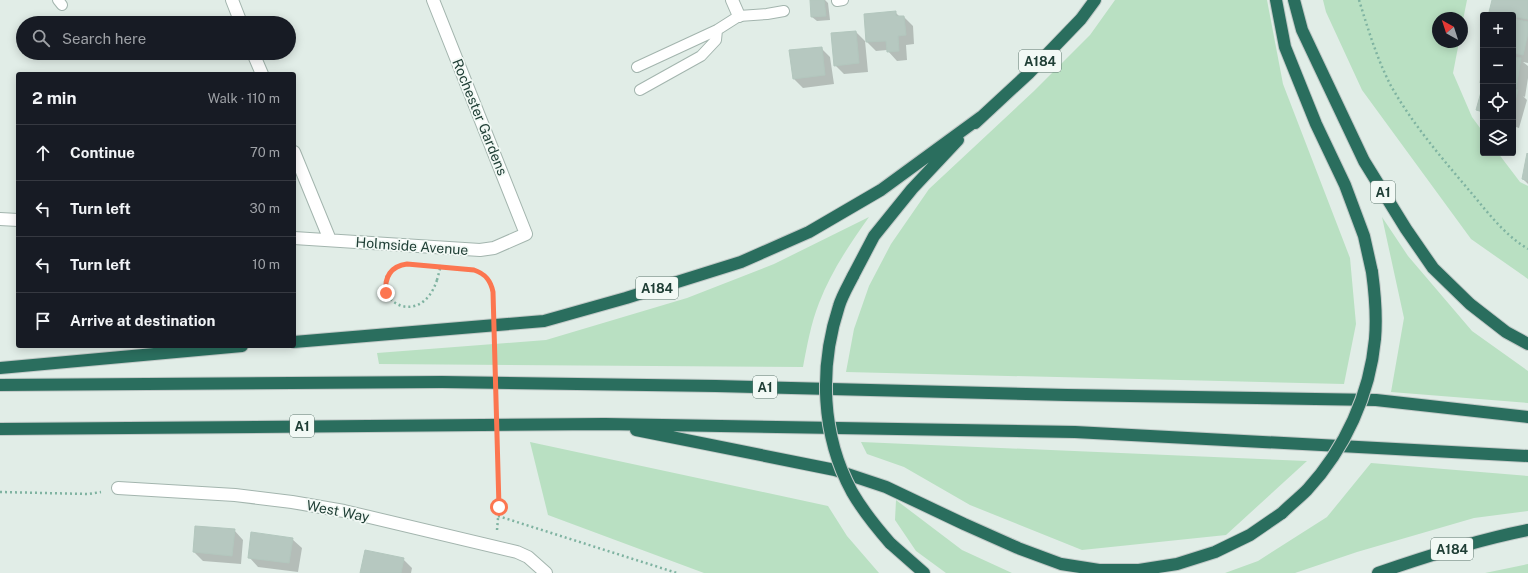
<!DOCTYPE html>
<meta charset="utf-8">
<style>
:root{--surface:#171b24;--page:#242831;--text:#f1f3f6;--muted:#9ea1a6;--line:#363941}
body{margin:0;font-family:"Public Sans",sans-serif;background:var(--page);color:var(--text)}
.controls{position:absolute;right:12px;top:12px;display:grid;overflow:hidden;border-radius:4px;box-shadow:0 2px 10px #0003}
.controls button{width:36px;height:36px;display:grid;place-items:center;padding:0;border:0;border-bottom:1px solid var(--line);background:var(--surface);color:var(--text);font:20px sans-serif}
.compass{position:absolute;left:1432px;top:12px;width:36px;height:36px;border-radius:50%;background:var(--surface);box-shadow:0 2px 10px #0003;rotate:321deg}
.stop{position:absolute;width:12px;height:12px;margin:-9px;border:3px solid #fc7650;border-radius:50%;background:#fff}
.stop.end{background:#fc7650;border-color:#fff;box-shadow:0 1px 4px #0008}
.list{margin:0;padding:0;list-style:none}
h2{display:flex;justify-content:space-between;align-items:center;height:52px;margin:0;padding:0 16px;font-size:17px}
h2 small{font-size:13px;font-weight:400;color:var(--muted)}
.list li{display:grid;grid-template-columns:26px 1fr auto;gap:12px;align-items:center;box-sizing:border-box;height:56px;padding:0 16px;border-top:1px solid var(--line)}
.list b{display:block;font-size:15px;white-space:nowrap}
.list em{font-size:13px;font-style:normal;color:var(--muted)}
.icon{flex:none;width:22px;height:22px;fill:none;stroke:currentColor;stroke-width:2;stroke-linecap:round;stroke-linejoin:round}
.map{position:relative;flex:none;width:1528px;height:573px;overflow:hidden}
.search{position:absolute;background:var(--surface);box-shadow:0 2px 10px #0003;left:16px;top:16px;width:280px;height:44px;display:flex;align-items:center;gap:10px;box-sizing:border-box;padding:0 14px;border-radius:22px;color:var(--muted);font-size:15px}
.panel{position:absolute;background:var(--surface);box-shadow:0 2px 10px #0003;left:16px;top:72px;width:280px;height:276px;border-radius:4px}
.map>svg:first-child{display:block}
.green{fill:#b9e0c2}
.shadow{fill:#0003}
.building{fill:#b6c8c0;stroke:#b3c7be}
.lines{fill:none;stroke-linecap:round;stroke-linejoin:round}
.lane-casing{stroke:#a3b5ae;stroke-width:12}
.street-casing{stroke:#a3b5ae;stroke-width:14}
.highway-casing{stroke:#c1c9c7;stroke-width:14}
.path{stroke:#7fb3a1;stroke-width:2.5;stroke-dasharray:2 3;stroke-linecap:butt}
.lane{stroke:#fff;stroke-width:10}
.street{stroke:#fff;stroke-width:12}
.highway{stroke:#2a6e5e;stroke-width:12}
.highway-bridge-casing{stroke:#c1c9c7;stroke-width:14;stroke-linecap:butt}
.path-bridge{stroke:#7fb3a1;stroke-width:2.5;stroke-dasharray:2 3;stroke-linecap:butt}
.highway-bridge{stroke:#2a6e5e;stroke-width:12}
.route{stroke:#fc7650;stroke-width:5}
.labels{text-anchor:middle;stroke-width:3.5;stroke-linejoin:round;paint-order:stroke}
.shield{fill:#f2f9f5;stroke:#5f776f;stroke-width:1}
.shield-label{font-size:13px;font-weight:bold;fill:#203f36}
.street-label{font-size:14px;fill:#203f36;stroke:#f2f9f5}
</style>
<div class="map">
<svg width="1528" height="573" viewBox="0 0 1528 573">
<rect width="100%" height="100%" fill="#e1ede7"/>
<path class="green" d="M1115 0H1267L1283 84 1350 258 1356 324 1344 384 846 372 854 329 869 286 891 244 929 189 1034 91 1090 35Z
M1323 0H1467L1462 25V18H1438V42H1459L1453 73 1472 117 1483 132V153H1498L1520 182 1528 186V279L1471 239 1362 90 1326 12Z
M869 217C849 245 831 272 819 303 811 323 807 346 803 367L379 364 377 353 546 340 687 298 774 264Z
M1382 217 1408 256 1472 331 1528 371V403L1391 392 1404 318Z
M530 442 828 506 847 536 879 573H704L548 515Z
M861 442 1307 461 1226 535 1082 550 970 505 904 467 867 454Z
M1371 463 1528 476V511L1474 518 1357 552 1295 573H1225L1258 561 1327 517Z
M896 500 962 550 1012 573H946L916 551 895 520Z
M1528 564V573H1485Z"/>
<path class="shadow" d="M811 0H825L828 3 830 20 817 21 812 17Z
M1493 0H1528V63L1523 62 1528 66V78L1525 97 1523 96 1527 100 1519 128 1513 126V15H1494L1491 12Z
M895 12 900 17H904L913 26 914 44 906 45 907 60 897 61 887 50 876 51 867 42Z
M856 32 865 41 868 72 844 74 835 65Z
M821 48 830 57 834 84 803 88 794 79Z
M1528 155V184L1523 179Z
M234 530 243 540 241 564 203 561 194 552Z
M292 539 302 548 298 572 258 567 249 557Z
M403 559 412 568 411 573H361Z"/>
<path class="building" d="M810 0H824L826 16 811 17Z
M1492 0H1528V19L1489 12Z
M896 11V16H904L906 35 898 36 899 51 887 52 886 41 866 42 864 14Z
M1513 19 1528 22V33L1523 55 1513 53Z
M856 31 859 63 834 66 831 33Z
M822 47 825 75 793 79 789 50Z
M1513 57 1521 58 1516 88H1513Z
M1483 61V83H1480Z
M1483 85V112L1476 110Z
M1513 89 1518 90 1513 109Z
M1527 153 1528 154V181L1522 179Z
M195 526 235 529 232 556 193 552Z
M251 532 293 538 289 563 248 558Z
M365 550 404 558 401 573H360Z"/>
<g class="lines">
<g class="lane-casing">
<path id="lane" d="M58 0 62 5
M837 1 843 0
M637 67 717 30 739 16 767 14 784 11
M640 90 701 56 716 40 717 30"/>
</g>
<g class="street-casing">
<path id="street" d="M232 0 241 23
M732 0 739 16
M253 53 262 74
M294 152 330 240
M0 219 18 220
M294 238 480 250 494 248 526 234 433 0
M118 488 235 495 292 502 344 511 517 552 528 557 546 573"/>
</g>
<g class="highway-casing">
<path id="highway" d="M1276 0 1285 47 1316 124 1345 185 1364 236 1372 272
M1294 0 1302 30 1364 161 1406 229 1433 268 1470 304 1506 332 1528 344
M975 123 1029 73 1081 19 1095 0
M853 276 874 236 912 189 958 140
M294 342 544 321 626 298 741 262 809 232 881 190 981 117
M0 368 242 346
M0 385 442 382 716 386 1067 395 1376 400 1528 417
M0 429 605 424 1075 432 1528 456
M636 430 835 470 886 487 964 524 1018 548 1061 564 1099 570H1139L1177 564 1215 552 1250 535 1282 513
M890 543 924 573
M1378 573C1427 556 1477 540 1528 530"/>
</g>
<path class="path" d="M1359 0C1368 29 1377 59 1391 86 1412 123 1440 156 1468 189 1486 210 1503 234 1528 249
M437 280 441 265
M0 492 88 494 101 492
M498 516 677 573
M497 530 499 507"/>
<use href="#lane" class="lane"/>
<use href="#street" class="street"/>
<use href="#highway" class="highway"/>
<g class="highway-bridge-casing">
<path id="highway-bridge" d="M853 276C848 286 842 296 839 306 819 367 821 435 852 492 863 511 876 527 890 543
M1282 513C1290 505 1299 498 1307 490 1345 449 1370 394 1375 339 1377 316 1375 294 1372 272"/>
</g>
<path class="path-bridge" d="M437 280C421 329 372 301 388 274 393 267 399 265 407 264L474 270C485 274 491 281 493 292L499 507"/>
<use href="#highway-bridge" class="highway-bridge"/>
</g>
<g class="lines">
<path class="route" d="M386 293C384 277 391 266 407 264L474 270C486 274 491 281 493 292L499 507"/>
</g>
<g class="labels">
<g class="shield">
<rect x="1019" y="50" width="42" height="22" rx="3"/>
<rect x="1371" y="181" width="24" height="22" rx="3"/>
<rect x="636" y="277" width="42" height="22" rx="3"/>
<rect x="753" y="376" width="24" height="22" rx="3"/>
<rect x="290" y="415" width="24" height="22" rx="3"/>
<rect x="1431" y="538" width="42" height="22" rx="3"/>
</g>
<g class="shield-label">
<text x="1040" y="66">A184</text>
<text x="1383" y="197">A1</text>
<text x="657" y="293">A184</text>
<text x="765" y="392">A1</text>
<text x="302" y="431">A1</text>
<text x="1452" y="554">A184</text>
</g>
<g class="street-label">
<text transform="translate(480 117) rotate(68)" y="5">Rochester Gardens</text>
<text transform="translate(412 246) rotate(4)" y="5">Holmside Avenue</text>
<text transform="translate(338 511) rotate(11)" y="5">West Way</text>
</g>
</g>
</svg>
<div class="controls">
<button>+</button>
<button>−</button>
<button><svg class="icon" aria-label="locate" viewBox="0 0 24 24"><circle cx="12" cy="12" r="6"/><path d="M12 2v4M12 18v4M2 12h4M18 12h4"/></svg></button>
<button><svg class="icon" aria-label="layers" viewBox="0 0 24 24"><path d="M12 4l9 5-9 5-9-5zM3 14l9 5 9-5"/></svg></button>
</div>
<svg class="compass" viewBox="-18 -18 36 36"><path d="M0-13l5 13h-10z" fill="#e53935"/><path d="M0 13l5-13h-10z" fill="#9ea1a6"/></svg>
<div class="stop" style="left:499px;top:507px"></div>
<div class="stop end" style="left:386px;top:293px"></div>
<div class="search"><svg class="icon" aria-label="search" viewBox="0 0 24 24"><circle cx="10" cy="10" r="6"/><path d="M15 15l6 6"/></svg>Search here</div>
<section class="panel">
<h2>2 min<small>Walk · 110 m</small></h2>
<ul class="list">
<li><svg class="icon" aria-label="ahead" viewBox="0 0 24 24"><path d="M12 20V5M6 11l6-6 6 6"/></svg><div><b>Continue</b></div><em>70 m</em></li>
<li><svg class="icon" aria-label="left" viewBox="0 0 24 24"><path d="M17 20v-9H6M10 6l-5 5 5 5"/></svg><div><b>Turn left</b></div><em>30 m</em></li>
<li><svg class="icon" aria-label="left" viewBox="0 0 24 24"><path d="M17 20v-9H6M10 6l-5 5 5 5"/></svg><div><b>Turn left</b></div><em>10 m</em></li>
<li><svg class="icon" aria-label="arrive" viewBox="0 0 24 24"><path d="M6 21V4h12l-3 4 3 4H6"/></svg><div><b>Arrive at destination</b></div></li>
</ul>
</section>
</div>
